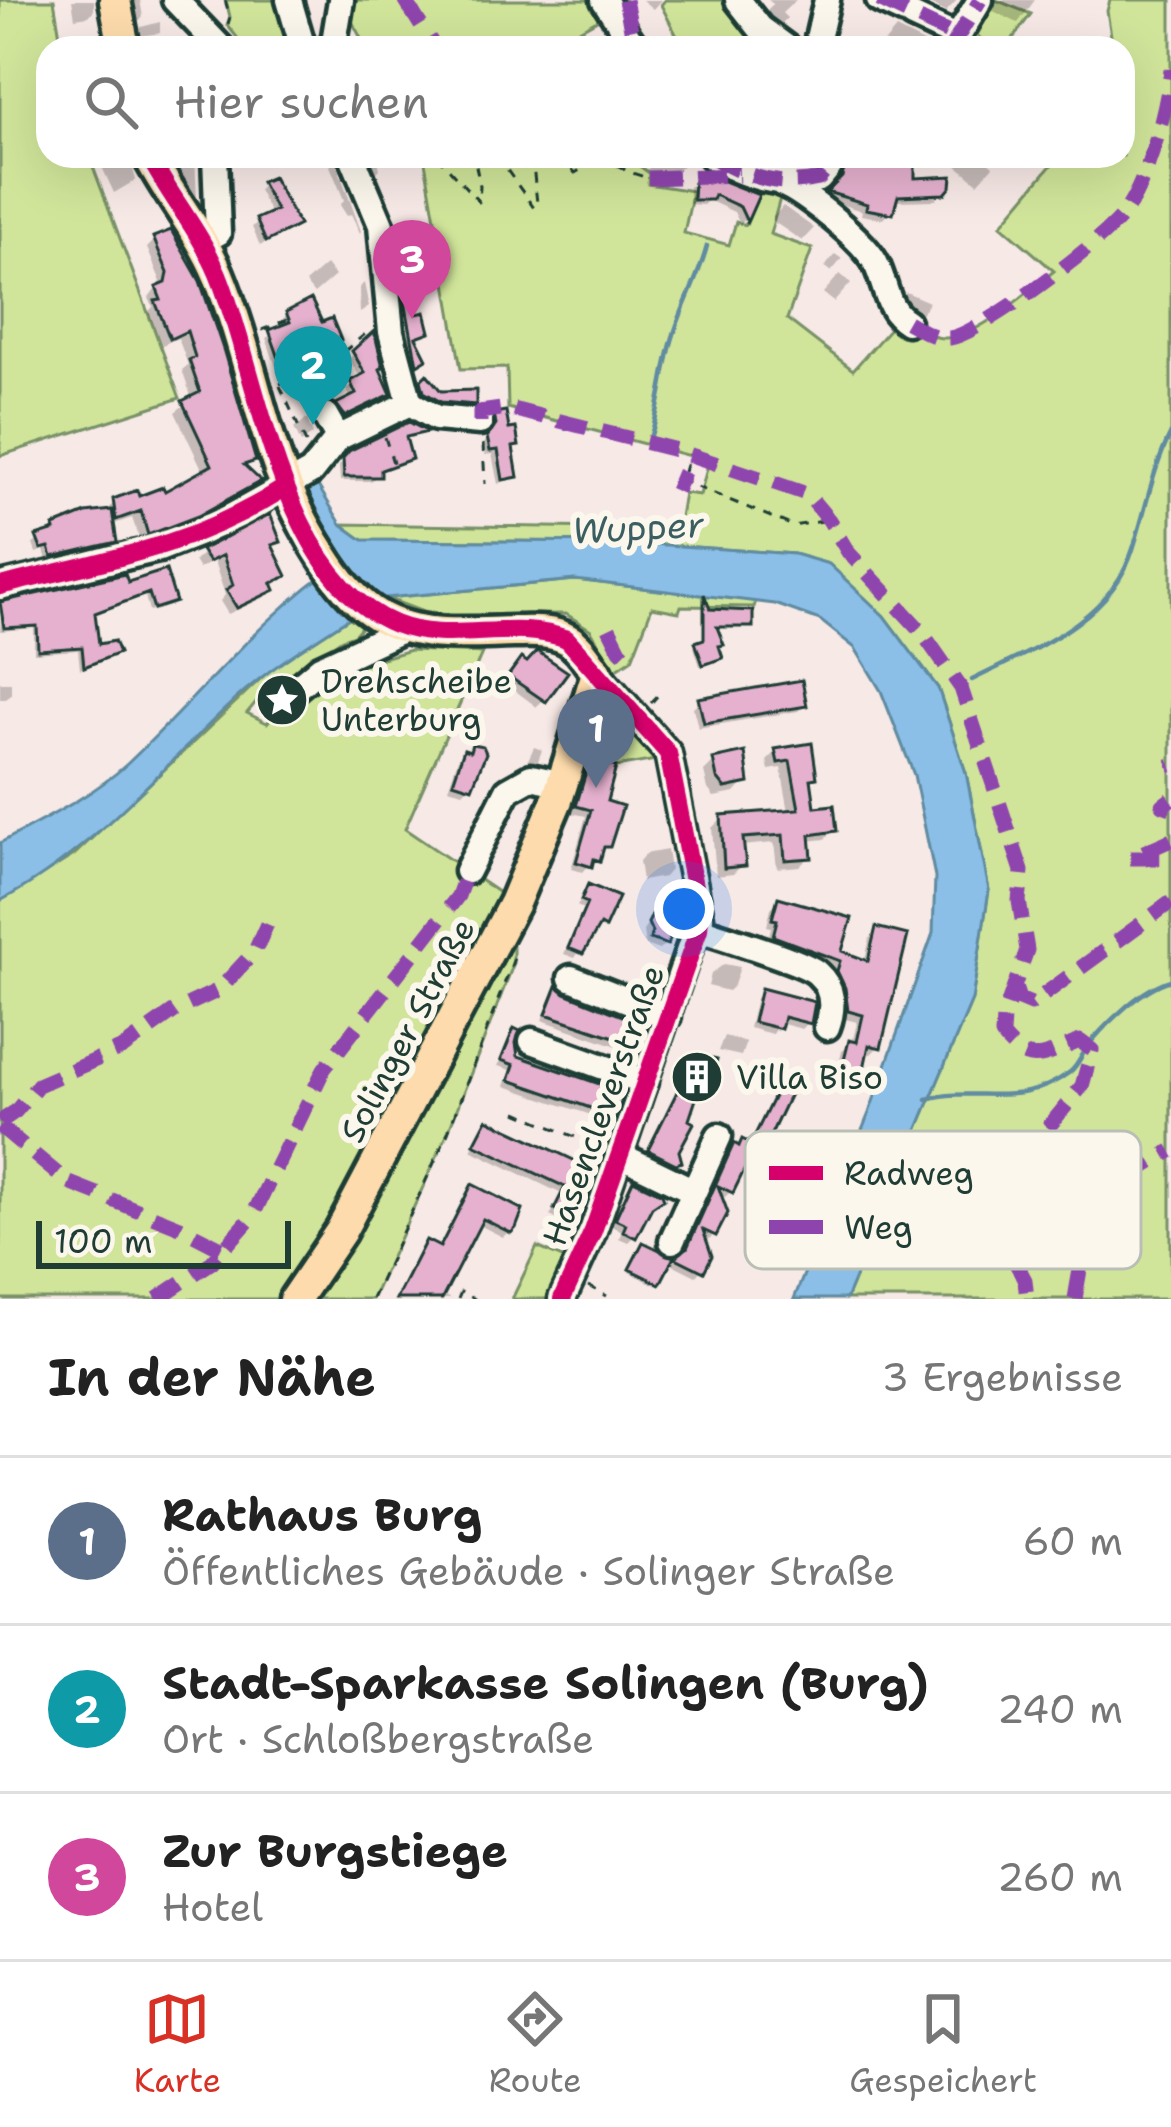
<!DOCTYPE html>
<html lang="de">
<meta charset="utf-8">
<style>
:root{--surface:#fff;--page:#f6f6f6;--text:#222;--muted:#767676;--line:#e0e0e0;--accent:#d93025}
body{margin:0;font-family:"Shantell Sans",sans-serif;background:var(--page);color:var(--text)}
.scale{position:absolute;left:36px;bottom:30px;width:255px;box-sizing:border-box;padding-left:12px;border:6px solid #1f3d34;border-top:0;font-size:33px;line-height:42px;white-space:nowrap;color:#1f3d34;-webkit-text-stroke:9px #fbf7ec;paint-order:stroke}
.you{position:absolute;left:684px;top:909px;width:42px;height:42px;margin:-30px;border:9px solid #fff;border-radius:50%;background:#1a73e8;box-shadow:0 0 0 18px #1a73e833}
.badge{display:grid;place-items:center;width:78px;height:78px;border-radius:50%;background:var(--accent);color:#fff;font-size:39px;font-weight:700}
.pin{position:absolute;translate:-50% -99px;filter:drop-shadow(0 3px 6px #0008)}
.pin::after{content:'';position:absolute;top:63px;width:42px;height:36px;background:inherit;clip-path:polygon(0 0,100% 0,50% 100%)}
.list{margin:0;padding:0;list-style:none}
h2{display:flex;justify-content:space-between;align-items:center;height:156px;margin:0;padding:0 48px;font-size:51px}
h2 small{font-size:39px;font-weight:400;color:var(--muted)}
.list li{display:grid;grid-template-columns:78px 1fr auto;gap:36px;align-items:center;box-sizing:border-box;height:168px;padding:0 48px;border-top:3px solid var(--line)}
.list b{display:block;font-size:45px;white-space:nowrap}
.list p{margin:0;font-size:39px;white-space:nowrap;color:var(--muted)}
.list em{font-size:39px;font-style:normal;color:var(--muted)}
.icon{flex:none;width:66px;height:66px;fill:none;stroke:currentColor;stroke-width:2;stroke-linecap:round;stroke-linejoin:round}
.map{position:relative;flex:none;width:1171px;height:1299px;overflow:hidden}
.search{position:absolute;background:var(--surface);box-shadow:0 12px 48px #0002;left:36px;right:36px;top:36px;height:132px;display:flex;align-items:center;gap:30px;box-sizing:border-box;padding:0 42px;border-radius:36px;color:var(--muted);font-size:45px}
.sheet{height:660px;background:var(--surface)}
nav{display:flex;justify-content:space-around;align-items:center;box-sizing:border-box;height:168px;border-top:3px solid var(--line);background:var(--surface);font-size:33px;color:var(--muted)}
nav a{display:grid;justify-items:center;gap:6px}
nav .on{color:var(--accent)}
.map>svg:first-child{display:block}
.green{fill:#d0e59a;stroke:#789167;stroke-width:3}
.water{fill:#8bbfe8;stroke:#608ba0;stroke-width:3}
.shadow{fill:#0003}
.lines{fill:none;stroke-linecap:round;stroke-linejoin:round}
.stream{stroke:#608ba0;stroke-width:4.5}
.building{fill:#e5b1ce;stroke:#1f3d34;stroke-width:3}
.minor-casing{stroke:#1f3d34;stroke-width:33}
.major-casing{stroke:#1f3d34;stroke-width:39}
.path{stroke:#1f3d34;stroke-width:3;stroke-dasharray:9 9;stroke-linecap:butt}
.minor{stroke:#fbf7ec;stroke-width:24}
.major{stroke:#fddbac;stroke-width:30}
.quiet{stroke:#8e44ad;stroke-width:15;stroke-dasharray:30 15;stroke-linecap:butt}
.cycleway-casing{stroke:#fbf7ec;stroke-width:26}
.cycleway{stroke:#d6006c;stroke-width:18}
.labels{text-anchor:middle;stroke-width:12;stroke-linejoin:round;paint-order:stroke}
.poi-label{font-size:33px;fill:#1f3d34;stroke:#fbf7ec;text-anchor:start}
.street-label{font-size:33px;fill:#1f3d34;stroke:#fbf7ec}
.water-label{font-size:36px;font-style:italic;fill:#3a5e61;stroke:#fbf7ec}
.key{fill:#fbf7ec;stroke:#b9bfb5;stroke-width:3}
.key-label{font-size:33px;fill:#1f3d34}
</style>
<div class="map">
<svg width="1171" height="1299" viewBox="0 0 1171 1299">
<rect width="100%" height="100%" fill="#f7e9e6"/>
<filter id="ink" filterUnits="userSpaceOnUse"><feTurbulence type="fractalNoise" baseFrequency=".00833" numOctaves="2"/><feDisplacementMap in="SourceGraphic" scale="24" xChannelSelector="R" yChannelSelector="G"/><feConvolveMatrix kernelMatrix="1 2 1 2 8 2 1 2 1" color-interpolation-filters="sRGB"/></filter>
<g filter="url(#ink)">
<path class="green" d="M0 0H54L62 48H48V156H89L180 398 0 456Z
M226 0H283L294 39 244 46 227 25 230 17Z
M341 0H625L633 44 606 15 556 43 558 48H366Z
M665 0H724L771 48H683L661 5Z
M996 0 1031 14 1006 48H991L977 35Z
M1110 0H1171V1299H846L972 1000 989 890 966 773 938 688 884 616 829 564 794 554 623 542 363 540 341 524 678 529 684 493 700 495 709 461 508 408 507 368 461 369 424 156H626L649 173 648 184 693 191 684 233 729 245 736 222 746 225 762 188 782 191 770 234 812 249 787 319 853 370 899 318C913 325 929 338 944 338 977 339 1028 291 1054 271L1001 225 1059 156H1123V48H1113L1107 11Z
M575 580 756 601 754 607 681 606 679 612 652 607 632 659 614 671 591 630 566 614 449 615 423 612 386 598Z
M352 616 362 626 354 635 342 639 265 691 247 713 267 723 274 715 287 716 295 711 299 701 368 662 410 650 482 653 405 829 514 903 522 921 513 937V965L448 1132 372 1299H0V901L74 855 273 667Z
M611 716 623 720 656 760 616 767 590 759 599 724Z
M537 1247 565 1259 548 1299H512Z"/>
<path class="water" d="M317 484 341 524 363 540 623 542 794 554 829 564 884 616 938 688 966 773 989 890 972 1000 846 1299H794L869 1113 933 933 935 877 914 775 881 691 855 648 820 620 775 604 575 580 386 598 362 626 352 616C307 645 263 672 225 709 152 778 90 853 0 901V843C42 820 91 797 127 764 200 696 261 615 345 559L304 489Z"/>
<path class="shadow" d="M72 0H94V10L89 16 75 18Z
M127 0H140L143 17 137 22 133 23Z
M642 0H661L653 9Z
M768 0H796L782 13 787 18 780 25 765 12 773 4Z
M921 0H957L946 12Z
M981 0H1035L1018 23 985 7Z
M160 22V33L140 36 141 27Z
M896 29 932 47V48H880Z
M97 156H129L136 180 114 193Z
M158 156H195L197 200 192 206Z
M228 156H249L250 157 230 162Z
M361 156H366L374 173 373 156H377L380 169 373 176Z
M649 156H689L672 178 657 179 647 170 656 159Z
M960 156H981L993 166 978 183 954 163Z
M334 157 361 231 360 233 351 214 347 216 340 205 344 200 328 161Z
M848 157 912 181 943 192 935 200 893 201 883 219 861 215 862 211 824 199 836 187 841 164Z
M695 182 755 196 744 220 740 224 734 212 708 200 703 205 689 204V187Z
M263 185 295 225 260 246 252 227 271 215 258 190Z
M783 206 814 228 802 241 771 220Z
M155 240 253 460 244 469 257 481 187 523 140 541 132 518 111 525 114 541 108 546 47 560 44 550 36 553 33 544 56 529 106 514 114 502 164 495 204 473 175 412 192 399 182 370 188 365 178 338 162 345 148 312 153 307 149 298 161 282 147 248Z
M835 254 842 259 831 272 825 267Z
M326 265 335 276 314 294 305 283Z
M840 274 851 283 834 302 823 293Z
M364 283 369 307 360 313 359 288Z
M906 292 929 302 916 321 899 299Z
M411 299 415 318 427 331 414 340 424 359 411 368 400 311Z
M287 314 323 359 280 378 266 338 285 327 282 320Z
M372 336 377 369 387 393 339 420 333 411 352 400 346 389 361 379 349 359Z
M427 379 440 394 473 404 467 410 434 407 419 398 416 389Z
M495 416 516 445 510 451 515 476 498 484 492 454 485 455 483 445 492 433 490 422Z
M307 419 313 434 301 443 294 428Z
M409 425 423 433 403 440 409 458 404 463 378 473 372 481H340L339 466 350 454Z
M278 541 270 548 283 575 263 598 228 614 220 601 225 595 214 561 199 569 194 561 203 553Z
M164 574 173 601 168 605 149 611 145 596 92 614 97 647 115 652 80 669 78 650 34 653V628L0 631 2 605 127 586Z
M703 600 708 612 750 625 715 628 718 659 700 666 694 647 703 643Z
M515 668 564 673 537 707 505 683Z
M0 682H11V694L6 699H0Z
M700 701 804 705 798 711 698 728 693 707Z
M473 747 469 786 463 792 448 788 458 759Z
M534 747 542 750 538 761 527 762Z
M777 751 814 777 808 782 813 810 834 830 825 839 808 841 809 857 800 866 777 868 774 843 741 846 742 865 733 874 716 876 712 828 722 818 789 812 781 768 769 770 767 761Z
M601 752 607 845 583 872 571 869 586 816 571 813 584 769Z
M714 762 745 782 735 793 714 797 708 789 704 772Z
M667 850 670 870 664 877 642 881 639 861 645 854Z
M589 888 603 926 593 930 575 958 564 954 583 909 577 906Z
M779 900 839 953 864 963 870 938 877 931 878 1047 871 1054 864 1053 859 1077 851 1084 835 1080 842 1051 852 1044 857 1022 841 1018 831 980 834 968 767 944 771 927 767 926 771 908Z
M658 909 665 944 659 950 645 945 643 931Z
M724 964 740 967 734 985 728 991 708 986 711 974Z
M557 990 635 1043 629 1050 542 1020Z
M762 992 808 1023 802 1029 779 1023 772 1034 749 1028 756 998Z
M514 1032 515 1058 608 1114 603 1119 505 1086 511 1070 498 1066Z
M724 1036 746 1042 741 1056 718 1051Z
M687 1063 702 1093 695 1101 676 1151 679 1161 671 1169 642 1158 674 1097 678 1071Z
M776 1094 762 1147 753 1146 730 1192 725 1197 718 1193 714 1234 708 1240 702 1237 701 1270 696 1276 668 1262 655 1285 629 1272 643 1245 674 1261 683 1254 729 1152 735 1147 751 1146Z
M482 1129 576 1165 581 1156 564 1214 558 1220 550 1216 562 1194 471 1150Z
M633 1183 634 1236 628 1242 619 1238 622 1231 611 1225Z
M473 1188 509 1231 503 1237 477 1224 441 1294 451 1299H396L421 1249 427 1244 438 1250Z"/>
<g class="lines">
<path class="stream" d="M651 435C662 401 663 368 674 334 683 304 699 277 707 246
M972 680C1034 649 1111 620 1133 549 1146 509 1152 471 1171 433
M927 1099C978 1085 1018 1111 1070 1072 1079 1065 1083 1051 1091 1042 1110 1020 1142 988 1171 980"/>
</g>
<path class="building" d="M847 156 881 160 882 156H915V178L952 176 951 187 945 194 898 196 893 214 866 209 867 204 827 192 842 177Z
M273 177 299 225 266 242 256 219 276 210 261 182Z
M716 178 759 195 747 222 740 207 714 195 712 200H693L694 179Z
M171 230 200 281 224 352 256 461 244 465 261 481 198 516 148 535 141 511 116 520 113 499 137 490 139 496 163 487 165 491 212 465 182 401 200 392 189 360 195 357 187 331 170 339 155 301 161 300 156 287 166 283 168 273 153 237Z
M413 293 417 314 425 312 430 332 416 337 427 359 417 365 405 301Z
M311 299 322 322 332 318 341 340 323 350 327 360 285 375 269 330 290 322 286 312Z
M374 331 383 367 380 369 391 394 345 416 336 404 356 394 350 381 365 373 352 351Z
M427 374 441 391 476 390V405L441 402 424 392 421 380Z
M506 411 509 429 516 428 519 446 513 447 518 477 503 480 498 450 490 451 487 437 496 425 494 413Z
M409 422 428 432 406 437 412 459 381 470V477H344L343 458 349 451Z
M112 510 117 542 52 557 49 547 41 549 36 536 55 530 54 526 86 513Z
M270 514 281 542 272 545 287 576 272 583 275 590 237 608 226 590 233 585 223 555 209 562 201 550Z
M166 570 176 602 154 609 149 593 95 613 99 644 114 641 119 653 84 667 82 647 38 650 37 626 4 628 0 602 125 574 128 582Z
M704 594 710 609 753 611V627H717L724 645 719 646 723 658 703 665 695 642 704 639Z
M537 651 568 672 546 702 508 676 521 658 527 662Z
M802 680 807 706 704 723 698 698Z
M812 743 817 778 811 779 815 807 834 805 837 831 810 835 812 858 785 860 783 835 743 838 746 866 724 868 721 815 799 809 790 761 778 763 775 749Z
M472 744 483 746 486 753 472 788 453 782 464 749 470 751Z
M601 748 614 753 610 765 616 767 607 801 623 806 610 847H604L600 861 594 859 592 867 576 862 591 810 576 806 590 759 596 761Z
M745 752 749 783 725 788 717 778 713 759Z
M588 884 619 897 605 928 600 925 583 954 568 948 587 903 581 900Z
M778 897 852 918 842 951 868 961 876 927 908 935 881 1048 869 1045 862 1078 841 1073 849 1040 857 1042 863 1015 848 1011 845 988 837 971 840 961 773 936 777 920 772 919Z
M657 905 678 913 668 945 650 939 652 932 648 923Z
M557 986 565 993 645 1025 638 1045 546 1014Z
M761 988 815 1002 811 1024 784 1017 781 1029 753 1022Z
M514 1028 520 1031 516 1043 518 1056 620 1091 611 1115 509 1080 514 1065 501 1060Z
M698 1054 717 1060 705 1095 698 1093 689 1120 694 1123 679 1151 682 1162 676 1164 648 1150 680 1086 685 1060Z
M778 1088 790 1094 764 1149 751 1143Z
M487 1119 578 1162 586 1146 598 1152 566 1215 554 1209 565 1187 474 1144Z
M742 1139 756 1146 733 1193 718 1186 728 1213 716 1236 703 1230 712 1256 704 1272 674 1257 687 1248 734 1143 739 1146Z
M633 1180 662 1194 664 1199 652 1207 636 1238 623 1231 626 1224 615 1219Z
M472 1184 523 1210 516 1228 511 1233 483 1219 442 1299H396L426 1240 440 1247Z
M643 1242 674 1257 660 1284 629 1269Z"/>
<g class="lines">
<g class="minor-casing">
<path id="minor" d="M175 0 221 48
M289 0 303 48
M604 0 633 44
M738 0 760 28 787 48
M879 0 905 12
M912 16 957 37
M333 48 341 0
M822 48 817 43 827 0
M951 48 980 0
M352 156 381 225 391 332 410 403 436 418 480 422
M711 156C745 177 780 188 819 179L829 167 831 156
M781 183C804 192 866 242 876 264 886 284 886 310 907 322
M203 241 218 233 215 156
M325 415 338 438
M0 586 159 549 205 531 311 472 338 438 410 403
M282 700 320 668 406 628
M467 871 508 790 531 777 563 784
M699 929C720 936 805 962 817 973 834 988 834 1008 827 1027
M571 978 668 1016
M532 1041 645 1082
M618 1154 694 1191
M672 1241 719 1136
M562 1299 593 1231 700 917 668 753 597 673"/>
</g>
<g class="major-casing">
<path id="major" d="M115 0 124 48
M149 156C170 197 200 231 218 274 258 372 262 463 323 556 336 577 351 597 371 611 412 640 466 633 513 632 531 632 551 630 567 639 580 646 588 661 597 673L557 800 514 903 341 1231 295 1299"/>
</g>
<path class="path" d="M225 0 230 17 228 24
M437 156 479 202 480 186 474 156
M497 156 534 208 537 203 532 156
M561 156 575 173 580 170 575 156
M602 156 629 172 648 178
M262 330 289 319
M280 384 332 361 369 331
M280 386 306 443
M385 437 394 466
M483 444 485 484
M684 472 689 454
M680 480 793 526 829 520
M651 703 661 692
M601 746 612 750 631 744
M517 1112 598 1147
M588 1286 607 1296
M372 1299 448 1132 514 958
M458 1299 461 1292 475 1299"/>
<use href="#minor" class="minor"/>
<use href="#major" class="major"/>
<path class="quiet" d="M405 0 435 48
M625 0 635 48
M879 0 957 37
M952 46 980 0
M711 156C745 177 780 188 819 179L829 167 831 156
M648 178 739 175
M907 322C921 330 934 339 950 338 981 334 1110 237 1127 209 1149 175 1167 109 1171 69
M480 422V412L508 408 676 450 807 494 829 520 848 552 921 631 961 688 1022 871 1019 901 1027 950 1003 1018 1002 1035C1030 1072 1048 1053 1080 1041L1092 1050 1082 1086 1024 1157 1005 1224V1243L1025 1280 1027 1299
M676 491 684 472
M609 628 620 650 631 661
M1168 766 1171 765
M1171 799 1163 805 1171 808
M1171 840 1130 858H1171
M1014 984 1019 999 1031 1004 1171 902
M0 1122 16 1111 38 1085 123 1048 176 1010 219 990 255 951 267 924
M0 1126 67 1182 180 1227 223 1249
M157 1299 212 1262 252 1217 324 1069 458 896 467 871
M1075 1299C1089 1215 1093 1194 1171 1151"/>
<g class="cycleway-casing">
<path id="cycleway" d="M149 156C170 197 200 231 218 274 259 374 281 578 395 624 450 646 512 618 567 639L668 753 700 917 699 929 593 1231 562 1299
M0 586C102 561 194 547 284 488"/>
</g>
<use href="#cycleway" class="cycleway"/>
</g>
</g>
<defs>
<g id="sight-disc" transform="scale(2.7)"><circle r="9.5" fill="#1f3d34" stroke="#fbf7ec"/><path d="M0-6L1.8-2.2L6-1.7L2.9 1.2L3.7 5.4L0 3.3L-3.7 5.4L-2.9 1.2L-6-1.7L-1.8-2.2Z" fill="#fff"/></g>
<g id="building-disc" transform="scale(2.7)"><circle r="9.5" fill="#1f3d34" stroke="#fbf7ec"/><path d="M-4-6H4V6H1V3H-1V6H-4ZM-2.5-4.3h1.7v1.8h-1.7ZM.8-4.3h1.7v1.8H.8ZM-2.5-1h1.7V.8h-1.7ZM.8-1h1.7V.8H.8Z" fill="#fff"/></g>
</defs>
<g fill-rule="evenodd">
<use href="#sight-disc" x="282" y="700"/>
<use href="#building-disc" x="697" y="1077"/>
</g>
<g class="labels">
<g class="poi-label">
<text x="321" y="693">Drehscheibe<tspan x="321" dy="38">Unterburg</tspan></text>
<text x="736" y="1089">Villa Biso</text>
</g>
<g class="street-label">
<text transform="translate(407 1030) rotate(-62)" y="12">Solinger Straße</text>
<text transform="translate(603 1105) rotate(-70)" y="12">Hasencleverstraße</text>
</g>
<g class="water-label">
<text transform="translate(638 527) rotate(-3)" y="13">Wupper</text>
</g>
</g>
<rect x="745" y="1131" width="396" height="138" rx="18" class="key"/>
<rect x="769" y="1166" width="54" height="14" fill="#d6006c"/>
<rect x="769" y="1220" width="54" height="14" fill="#8e44ad"/>
<g class="key-label">
<text x="844" y="1185">Radweg</text>
<text x="844" y="1239">Weg</text>
</g>
</svg>
<div class="scale">100 m</div>
<div class="you"></div>
<div class="pin badge" style="left:596px;top:788px;background:#5c6f8a">1</div>
<div class="pin badge" style="left:313px;top:425px;background:#0f9aa8">2</div>
<div class="pin badge" style="left:412px;top:319px;background:#d1479c">3</div>
<div class="search"><svg class="icon" aria-label="search" viewBox="0 0 24 24"><circle cx="10" cy="10" r="6"/><path d="M15 15l6 6"/></svg>Hier suchen</div>
</div>
<section class="sheet">
<h2>In der Nähe<small>3 Ergebnisse</small></h2>
<ul class="list">
<li><span class="badge" style="background:#5c6f8a">1</span><div><b>Rathaus Burg</b><p>Öffentliches Gebäude · Solinger Straße</p></div><em>60 m</em></li>
<li><span class="badge" style="background:#0f9aa8">2</span><div><b>Stadt-Sparkasse Solingen (Burg)</b><p>Ort · Schloßbergstraße</p></div><em>240 m</em></li>
<li><span class="badge" style="background:#d1479c">3</span><div><b>Zur Burgstiege</b><p>Hotel</p></div><em>260 m</em></li>
</ul>
</section>
<nav>
<a class="on"><svg class="icon" aria-label="map" viewBox="0 0 24 24"><path d="M3 6l6-2 6 2 6-2v14l-6 2-6-2-6 2zM9 4v14M15 6v14"/></svg>Karte</a>
<a><svg class="icon" aria-label="directions" viewBox="0 0 24 24"><path d="M12 3l9 9-9 9-9-9zM9 14v-3h6M13 9l2 2-2 2"/></svg>Route</a>
<a><svg class="icon" aria-label="saved" viewBox="0 0 24 24"><path d="M7 4h10v16l-5-4-5 4z"/></svg>Gespeichert</a>
</nav>
